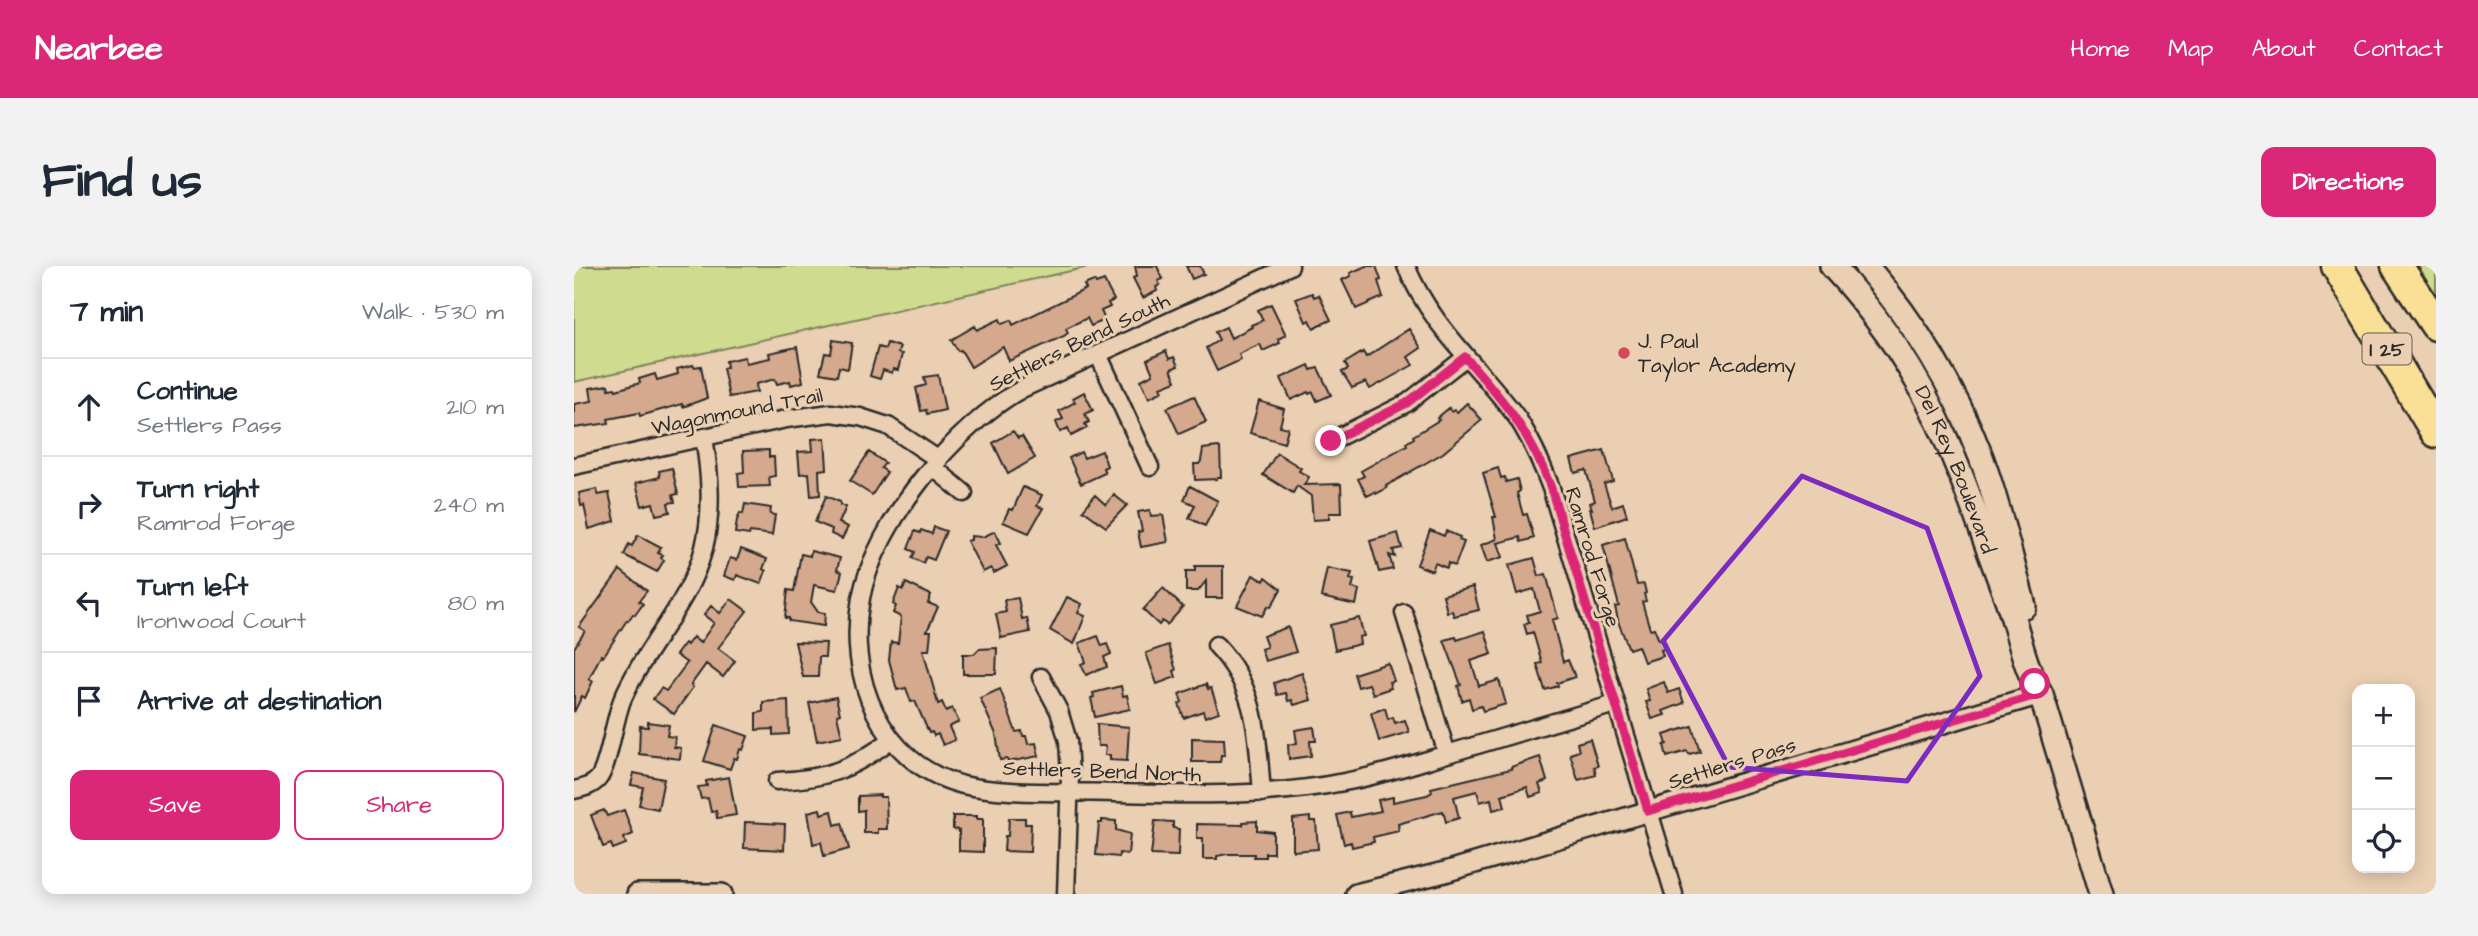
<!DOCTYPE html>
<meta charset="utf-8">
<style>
:root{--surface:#fff;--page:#f2f2f3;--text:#1f2937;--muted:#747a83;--line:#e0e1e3;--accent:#db2777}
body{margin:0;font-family:"Architects Daughter",sans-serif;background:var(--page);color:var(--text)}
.controls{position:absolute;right:21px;bottom:21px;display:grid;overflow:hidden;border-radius:14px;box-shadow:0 4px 18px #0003}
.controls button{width:63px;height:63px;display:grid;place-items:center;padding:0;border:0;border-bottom:2px solid var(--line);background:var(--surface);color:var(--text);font:35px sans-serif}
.stop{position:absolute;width:21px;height:21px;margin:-16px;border:5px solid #db2777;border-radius:50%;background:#fff}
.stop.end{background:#db2777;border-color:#fff;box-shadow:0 2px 7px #0008}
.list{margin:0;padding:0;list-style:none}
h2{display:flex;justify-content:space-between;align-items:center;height:91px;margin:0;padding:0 28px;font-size:30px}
h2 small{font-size:23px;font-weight:400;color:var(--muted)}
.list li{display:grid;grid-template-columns:46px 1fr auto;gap:21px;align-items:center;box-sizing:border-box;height:98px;padding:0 28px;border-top:2px solid var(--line)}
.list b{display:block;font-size:26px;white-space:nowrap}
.list p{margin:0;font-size:23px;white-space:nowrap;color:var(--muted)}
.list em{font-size:23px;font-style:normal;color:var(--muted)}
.actions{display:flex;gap:14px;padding:21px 28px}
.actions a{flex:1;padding:16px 0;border:2px solid var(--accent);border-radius:14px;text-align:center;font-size:24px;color:var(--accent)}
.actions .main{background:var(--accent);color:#fff}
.icon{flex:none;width:38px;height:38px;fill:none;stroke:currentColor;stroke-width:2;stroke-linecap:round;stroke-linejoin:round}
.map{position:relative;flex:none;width:1862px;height:628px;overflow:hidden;border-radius:14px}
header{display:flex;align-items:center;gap:42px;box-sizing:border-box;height:98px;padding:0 35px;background:var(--accent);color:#fff}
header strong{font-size:33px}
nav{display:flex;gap:38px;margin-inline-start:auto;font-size:24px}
.intro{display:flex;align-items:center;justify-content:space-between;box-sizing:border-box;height:168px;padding:0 42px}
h1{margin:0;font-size:49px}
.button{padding:18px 32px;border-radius:14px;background:var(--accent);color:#fff;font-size:24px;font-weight:700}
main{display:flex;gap:42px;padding:0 42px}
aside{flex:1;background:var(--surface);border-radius:14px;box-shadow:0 4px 18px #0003}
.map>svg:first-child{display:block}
.green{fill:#cfdb8e;stroke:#7d835c;stroke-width:2}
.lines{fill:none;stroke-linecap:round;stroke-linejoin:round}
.stream{stroke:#5e8a98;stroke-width:4.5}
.building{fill:#d5a98d;stroke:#2b2b2b;stroke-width:2}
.minor-casing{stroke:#2b2b2b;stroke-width:21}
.tertiary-casing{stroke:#2b2b2b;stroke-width:24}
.secondary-casing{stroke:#2b2b2b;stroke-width:28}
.motorway-casing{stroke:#2b2b2b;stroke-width:35}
.minor{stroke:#ebcfb2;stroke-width:16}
.tertiary{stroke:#ebcfb2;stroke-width:19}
.secondary{stroke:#ebcfb2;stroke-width:23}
.motorway{stroke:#fadf96;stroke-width:30}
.route{stroke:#db2777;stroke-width:9}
.marked{fill:none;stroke:#7b2cbf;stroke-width:5;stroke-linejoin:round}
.poi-dot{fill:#d1495b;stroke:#ebcfb2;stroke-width:2.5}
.labels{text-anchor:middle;stroke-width:6;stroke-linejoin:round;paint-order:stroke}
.shield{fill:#ebcfb2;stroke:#655c54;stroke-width:2}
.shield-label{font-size:19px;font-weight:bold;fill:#2b2b2b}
.poi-label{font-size:21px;fill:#2b2b2b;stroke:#ebcfb2;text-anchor:start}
.street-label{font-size:21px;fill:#2b2b2b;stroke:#ebcfb2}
</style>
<header>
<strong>Nearbee</strong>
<nav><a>Home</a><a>Map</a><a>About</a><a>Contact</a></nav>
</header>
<div class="intro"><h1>Find us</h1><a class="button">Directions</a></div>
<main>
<aside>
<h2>7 min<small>Walk · 530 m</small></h2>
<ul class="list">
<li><svg class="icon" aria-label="ahead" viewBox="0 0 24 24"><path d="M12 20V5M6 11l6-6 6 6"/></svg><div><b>Continue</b><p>Settlers Pass</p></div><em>210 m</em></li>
<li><svg class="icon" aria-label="right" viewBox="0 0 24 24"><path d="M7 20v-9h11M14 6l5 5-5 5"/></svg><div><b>Turn right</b><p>Ramrod Forge</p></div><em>240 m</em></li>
<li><svg class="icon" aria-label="left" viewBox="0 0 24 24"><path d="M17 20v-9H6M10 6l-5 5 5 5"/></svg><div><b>Turn left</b><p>Ironwood Court</p></div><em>80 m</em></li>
<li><svg class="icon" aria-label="arrive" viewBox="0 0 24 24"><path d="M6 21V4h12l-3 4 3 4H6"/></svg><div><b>Arrive at destination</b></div></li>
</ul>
<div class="actions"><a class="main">Save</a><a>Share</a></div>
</aside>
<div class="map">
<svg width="1862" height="628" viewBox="0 0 1862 628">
<rect width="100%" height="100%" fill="#ebcfb2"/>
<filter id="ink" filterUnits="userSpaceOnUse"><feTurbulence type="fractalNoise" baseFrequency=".0143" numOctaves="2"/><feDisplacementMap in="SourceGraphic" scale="14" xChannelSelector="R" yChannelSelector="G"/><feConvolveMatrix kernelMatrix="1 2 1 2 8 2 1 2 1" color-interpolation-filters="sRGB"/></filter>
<g filter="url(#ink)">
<path class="green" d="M0 0H519L0 116Z
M1844 0H1862V28Z"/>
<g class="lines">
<path class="stream" d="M0 0H1"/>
</g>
<path class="building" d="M561 0H583L589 13 584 15 586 19 582 21 583 25 569 32 559 12 563 10Z
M612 0H626L630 8 618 13Z
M792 0H802L807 14 804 15 809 31 782 43 768 14 777 10 776 7Z
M520 15 522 18 530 15 540 34 534 37 536 41 527 45 531 54 517 60 513 52 492 62 494 67 490 70 435 95 429 81 397 101 387 84 384 85 377 74 401 60 403 64 426 53 428 58 437 54 439 59 512 23 510 19Z
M738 27 740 31 745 29 757 54 740 62 736 54 732 56 722 33Z
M697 38 712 69 704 73 706 77 689 85 686 78 665 88 667 94 643 105 632 82 645 74 641 66 652 61 657 72 678 61 677 59 689 54 684 44Z
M835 63 847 82 834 91 839 99 796 123 792 116 778 122 768 106 774 103 771 97 789 86 792 91Z
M259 74 278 77 274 103 265 101 263 110 246 107 251 87 257 88Z
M313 77 326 81 324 87 328 88 324 104 319 103 318 107 309 104 306 113 296 110 304 81 311 83Z
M223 81 229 116 217 119 216 115 203 118 201 113 182 118 183 126 155 131 149 102 153 101 152 95 171 91 172 97 196 92 195 87Z
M592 85 595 93 600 91 604 100 597 103 602 115 587 121 589 125 575 132 567 114 579 108 573 94Z
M119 99 120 101 127 100 133 132 109 141 108 138 66 150 65 147 34 153 35 157 0 162V138L18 135 16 122 34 119 35 123 41 122 42 124 66 117 65 113 81 108 83 114 104 108 103 103Z
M735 99 737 104 744 102 757 129 743 135 739 126 735 128 734 126 717 134 707 112Z
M364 109 371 144 353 148 352 144 347 145 342 122 352 119 350 111Z
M510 126 519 144 511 148 515 156 511 158 513 162 497 170 494 162 486 166 482 156 489 153 485 145 501 136 499 132Z
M620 130 632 156 605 168 593 142Z
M685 135 710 143 706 160 714 162 710 177 676 167Z
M893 137 908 154 869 187 812 220 813 222 802 228 801 226 793 230 784 213 790 210 787 205 833 179 832 177 840 172 839 170 865 154 863 152 875 142 878 146 881 144 883 146Z
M439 165 444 172 448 170 461 192 434 208 419 177Z
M251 172 253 203 245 204 246 229 237 230 235 207 226 208 224 186 239 185 238 173Z
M644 181 646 182 647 211H643V213L621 214 620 198H625L627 195 629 183Z
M195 184V191H200L201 210 195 211 196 220 165 221 164 207 170 206 169 185Z
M1030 184 1039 215 1030 218 1038 241 1049 237 1053 250 1021 261 1016 243H1018L1016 237 1021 235 1012 204 1001 207 997 193Z
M528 185 533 200 529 202 531 207 507 218 495 192 507 186 510 192Z
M295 186 311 197 307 202 313 206 298 229 276 215Z
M703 187 727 202 725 205 735 211 730 219 767 218 768 247H755V253L739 254 737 230 723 220 719 227 691 210 689 209Z
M98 202 104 228 99 229 101 236 94 237 96 246 82 249 79 237 68 240 62 217 86 211 85 205Z
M924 202 927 212 931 211 932 216 943 213 946 225 943 227 949 249 953 248 960 272 947 276 946 271 924 277 929 291 913 296 907 279 923 273 919 251H922L909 207Z
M616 220 644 235 631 260 615 252 621 239 610 234Z
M449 221 468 229 463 240 469 242 455 267 429 256 435 243 439 244Z
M23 223 24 229 35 227 41 255 15 263 10 239 7 240 5 227Z
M521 229 532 239 540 229 553 239 532 261 509 244Z
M252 230 266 236V239L272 241 265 257 274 261 268 273 257 268 258 263 241 256Z
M171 238 197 242 196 248 201 249 198 269 176 266 175 269 161 267 163 254 166 247 169 248Z
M576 244 577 250 589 249 594 276 567 281 564 266 568 265 564 246Z
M360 261 372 265 360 294 352 291 349 297 338 292 341 286 334 283 341 265 346 267 347 264 358 268Z
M856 264 870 270 872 265 886 271 885 274 890 276 881 300 874 297 873 302 861 297 858 305 843 299Z
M421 265 427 277 422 279 433 300 420 307 417 302 409 306 393 275 397 274V270L409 271Z
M824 267 828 282 819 284 821 291 815 289 819 303 805 306 796 275Z
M64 269 87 281 84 287 89 289 87 292 90 294 83 306 50 289 55 278 58 280Z
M1051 272 1063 319 1070 318 1072 327 1070 328 1072 335 1068 336 1076 363 1080 362 1085 374 1090 373 1093 382 1087 384 1089 390 1070 396 1064 380 1055 383 1045 358 1041 341 1045 340 1029 279Z
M167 283 193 293 189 303 192 305 187 318 163 309 161 314 150 310 156 292 163 294Z
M237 285 266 292 263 304 268 306 263 324 240 319 237 336 244 346 251 347 250 360 215 355V352H211L214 324 220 325 227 288 236 290Z
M960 292 965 310 972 308 984 352 978 354 989 396 994 394 1001 411 983 417 984 420 971 424 963 398 968 397 959 366 953 368 950 358 955 356 953 349 966 345 960 323 943 328 935 299Z
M621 300H649V332H632V315L624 325H612V305H621Z
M753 302 778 307 776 313 780 314 778 322 785 324 782 339 747 331Z
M46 304 73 325 65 335 69 338 61 349 59 348 54 355 53 354 29 391 27 389 15 413 19 415 11 432 8 430 0 446V382L11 365 5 361Z
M679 309 690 315 692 311 707 323 697 341 694 340 688 350 663 340Z
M332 317 357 329 354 337 364 341 353 365H357L355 384H349L364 438 368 436 372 445 378 442 385 456 375 461 381 474 369 479 364 468 360 470 358 466 355 467 341 435 337 436 332 422 323 424 315 394 317 376 324 377 327 351 319 347 322 340 319 338 325 322 329 324Z
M899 321 905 344 880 350 878 345 873 346 869 329Z
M589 322 609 341 593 359 588 355 585 359 569 344Z
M493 331 508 338 504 347 511 350 500 378 476 364Z
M444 332 448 353 453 352 456 366 427 372 422 348 432 346 430 334Z
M157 333 173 345 144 382 161 395 149 411 132 398 117 419 119 421 100 448 79 433 87 422 92 425 113 397 102 389 111 377 113 379 119 371 126 377 140 357 130 349 137 340 146 347Z
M785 352 790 370 785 371 786 378 761 384 756 359Z
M714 361 722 386 691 395 687 383 693 381 689 370Z
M911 365 918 388 897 395 905 420 925 414 932 438 909 445 907 440 898 443 895 432 888 435 884 420 887 419 870 374 882 371 883 374Z
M524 370 528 380 533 378 537 388 530 391 533 401 512 409 507 398 512 396 505 377Z
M221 376 252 377 251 391H245L244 411H229Z
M594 379 602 404 600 405 602 411 583 418 572 387Z
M423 382 422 408H389V388H400L405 383Z
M814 397 820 415 815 416 817 422 799 428 795 418 784 421 780 408Z
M728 407 737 434 720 439 718 434 714 435 712 427 703 429 700 417Z
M1090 416 1094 427 1105 423 1110 437 1089 445 1091 449 1078 453 1072 436 1076 435 1072 423Z
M632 418 634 423 637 422 645 446 631 451 629 445 610 452 605 438 608 436 605 428Z
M547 420 549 430 553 429 556 443 521 451 517 432 520 431 519 427Z
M426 423 442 466 448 465 449 470H452L454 478 462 477 465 490 434 496 433 493 426 494 422 468 406 432Z
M262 431 266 448 263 449 268 470 243 475 235 437Z
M214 434 215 468 199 469V463L182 464V447L189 446V436Z
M811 442 814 453 819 451 821 457 831 454 835 466 805 475 797 447Z
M74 456 95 459 93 470 101 471 100 481 107 482 106 493 65 488 66 460 74 461Z
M523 458 555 461 553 495 536 494V489H531L532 480H524Z
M142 459 174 470 169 484 166 483 163 493 160 492 156 503 130 495Z
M1118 460 1126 485 1115 488 1113 485 1093 491 1090 479 1093 478 1090 469Z
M740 461 742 475H736L737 490 715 493 714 479 723 477 721 464Z
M618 472 650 473 651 489H647L646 496H618Z
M1016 473 1024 500 1020 501 1022 509 1004 514 996 488 1005 485 1003 477Z
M966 491 973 515 965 518 968 527 956 531 953 521 928 529 931 541 919 544 917 533 906 536 903 525 880 531 885 552 872 556 869 545 824 558 825 565 799 571 800 576 778 581 777 576 770 578 763 549 776 546 777 551 807 545 804 534 819 531V536L853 529 858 526 857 522 937 503V501Z
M60 507 90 513 84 543 65 539 69 521 57 519Z
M155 511 162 549 143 552 142 545 137 546 134 532 127 533 124 521 133 520 132 515Z
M306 529V531H312L313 563H304V567H290V544L284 545V530Z
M246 543 247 548 258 545 261 559 268 557 275 583 250 590 247 576 239 578 234 546Z
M30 544 33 550 50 544 59 568 50 572 52 578 39 583 37 578 29 581 17 549Z
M379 550H403V553H409V586L385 585V564L379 563Z
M736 551V555H742L744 583 719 585V553Z
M435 552H451V558H457L456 586 430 585 431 570H434Z
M528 554 542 555V564L556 568 554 588 545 587V591L522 589 525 557H528Z
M581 555 599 556V562L605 563 604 590 577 589Z
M683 555V564L699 566V587H691V591H680V588H653L643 590V593H629V572H623V558L669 559V556Z
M171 556 211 558 210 584 170 582Z"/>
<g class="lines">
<g class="minor-casing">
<path id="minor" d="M716 0 448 123C382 159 301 257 287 332 272 410 306 498 389 519 432 529 496 525 541 527 618 529 694 531 770 516 809 509 846 496 883 485 936 469 989 453 1041 438
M832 0C858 63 906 100 944 153 958 175 968 198 977 222L1100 628
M524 88 576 201
M757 175 833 137 892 91
M0 200 212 153 257 147 286 151 314 160 365 194
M359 201 390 227
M830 347 873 488
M642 379C684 423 683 470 688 527
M467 411 485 445 494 475 496 509 492 628
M203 515C252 513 279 503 318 473
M0 524C9 522 18 520 24 513 35 500 40 452 49 432 72 379 115 339 130 282 139 245 136 208 130 171"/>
</g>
<g class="tertiary-casing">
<path id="tertiary" d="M63 628H148
M782 628 871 606 1467 428"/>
</g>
<g class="secondary-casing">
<g id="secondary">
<path id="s1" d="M1258 0C1297 42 1330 88 1356 139 1386 199 1407 265 1431 328 1444 361 1448 398 1467 428L1527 628"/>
<path d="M1292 0C1341 57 1380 121 1407 191 1425 239 1436 290 1450 340"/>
</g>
</g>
<g class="motorway-casing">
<path id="motorway" d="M1763 0 1862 166
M1823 0 1862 59"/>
</g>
<use href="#minor" class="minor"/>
<use href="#tertiary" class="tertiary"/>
<use href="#secondary" class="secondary"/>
<use href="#motorway" class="motorway"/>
</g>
</g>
<g class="lines" filter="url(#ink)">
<path class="route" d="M757 175 833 137 891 91C930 135 956 166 977 222L1074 545 1466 428 1461 418"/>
</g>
<path class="marked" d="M1228 210 1353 262 1406 410 1333 515 1155 501 1089 375Z"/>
<circle class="poi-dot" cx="1050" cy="87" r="7"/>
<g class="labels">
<rect class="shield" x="1788.5" y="67.5" width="49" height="31" rx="5"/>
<g class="shield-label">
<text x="1813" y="90">I 25</text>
</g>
<g class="poi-label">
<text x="1064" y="82">J. Paul<tspan x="1064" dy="24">Taylor Academy</tspan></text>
</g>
<g class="street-label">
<text transform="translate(505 76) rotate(-26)" y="7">Settlers Bend South</text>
<text transform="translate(163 145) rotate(-11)" y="7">Wagonmound Trail</text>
<text dy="7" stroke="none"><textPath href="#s1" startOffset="240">Del Rey Boulevard</textPath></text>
<text transform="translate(1019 291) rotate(73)" y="7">Ramrod Forge</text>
<text transform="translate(1158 497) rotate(-17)" y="7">Settlers Pass</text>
<text transform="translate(528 505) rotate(2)" y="7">Settlers Bend North</text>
</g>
</g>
</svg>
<div class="controls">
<button>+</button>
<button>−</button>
<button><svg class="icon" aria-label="locate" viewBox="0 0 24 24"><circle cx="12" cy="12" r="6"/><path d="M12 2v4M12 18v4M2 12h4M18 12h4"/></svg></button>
</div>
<div class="stop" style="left:1461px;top:418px"></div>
<div class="stop end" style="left:757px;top:175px"></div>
</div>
</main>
